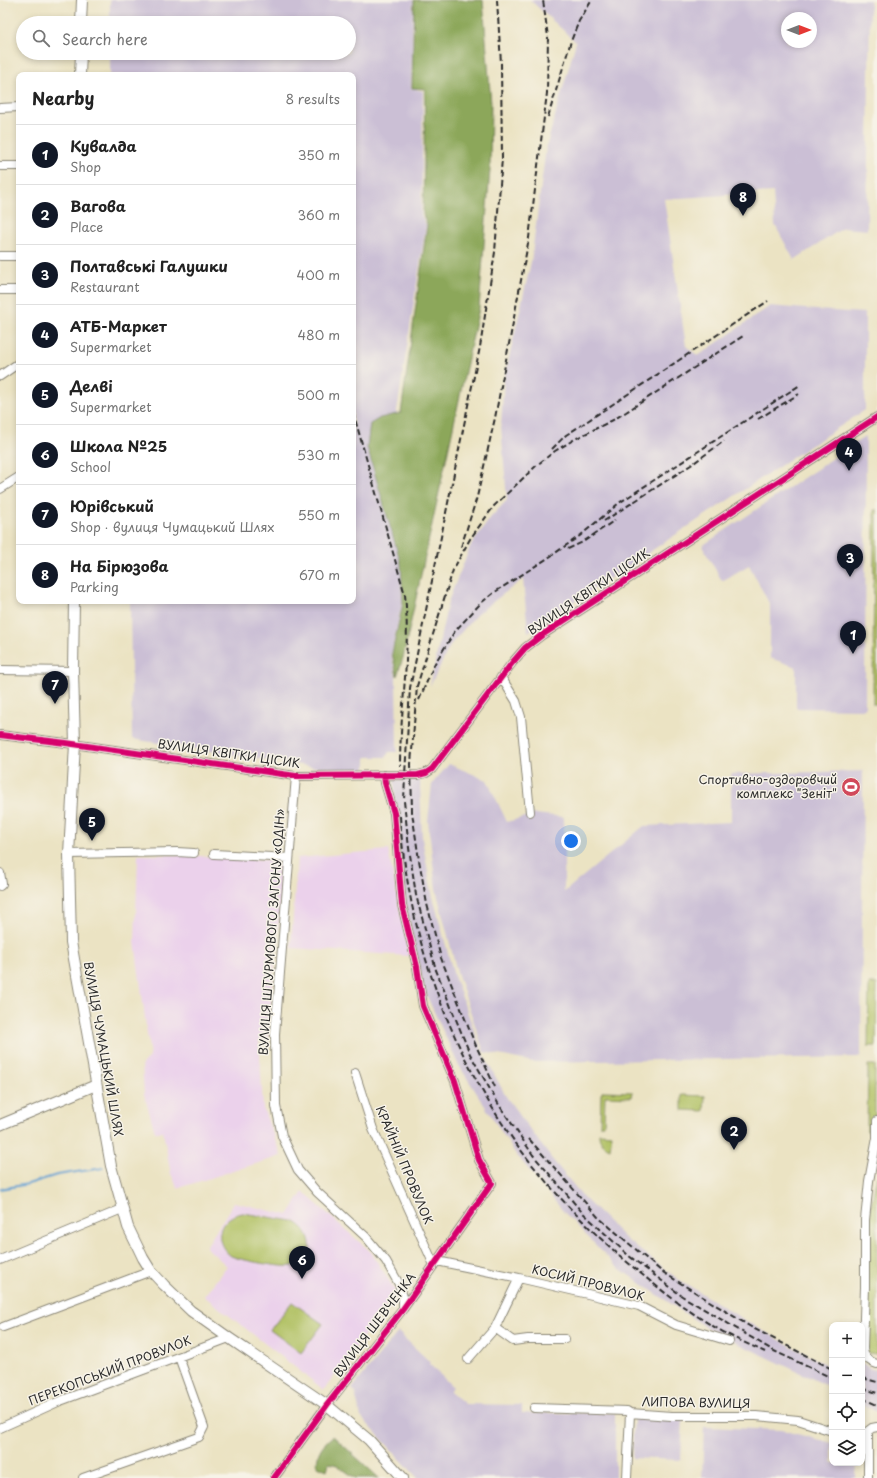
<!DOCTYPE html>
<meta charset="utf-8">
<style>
:root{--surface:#fff;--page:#f2f2f2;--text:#222;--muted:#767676;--line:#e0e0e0;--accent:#111827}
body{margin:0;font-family:"Playpen Sans",sans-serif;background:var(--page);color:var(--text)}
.controls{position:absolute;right:12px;bottom:12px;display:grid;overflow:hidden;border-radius:8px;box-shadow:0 2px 6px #0003}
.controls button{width:36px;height:36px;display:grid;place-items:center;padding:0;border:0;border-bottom:1px solid var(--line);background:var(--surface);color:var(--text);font:20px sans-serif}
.compass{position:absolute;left:781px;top:12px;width:36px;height:36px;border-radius:50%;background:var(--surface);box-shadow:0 2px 6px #0003;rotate:90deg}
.you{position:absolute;left:571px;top:841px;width:14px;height:14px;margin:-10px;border:3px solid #fff;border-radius:50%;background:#1a73e8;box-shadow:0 0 0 6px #1a73e833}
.badge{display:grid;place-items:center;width:26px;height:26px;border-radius:50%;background:var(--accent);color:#fff;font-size:13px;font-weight:700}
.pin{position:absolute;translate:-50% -33px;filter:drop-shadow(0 1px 2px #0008)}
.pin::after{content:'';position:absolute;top:21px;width:14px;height:12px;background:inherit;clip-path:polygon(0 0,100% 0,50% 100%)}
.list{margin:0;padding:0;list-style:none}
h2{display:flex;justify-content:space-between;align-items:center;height:52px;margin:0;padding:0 16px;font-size:17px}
h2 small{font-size:13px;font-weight:400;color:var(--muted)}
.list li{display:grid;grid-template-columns:26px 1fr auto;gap:12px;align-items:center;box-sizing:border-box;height:60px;padding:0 16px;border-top:1px solid var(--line)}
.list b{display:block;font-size:15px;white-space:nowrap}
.list p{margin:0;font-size:13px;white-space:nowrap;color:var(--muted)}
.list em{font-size:13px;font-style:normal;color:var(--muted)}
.icon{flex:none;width:22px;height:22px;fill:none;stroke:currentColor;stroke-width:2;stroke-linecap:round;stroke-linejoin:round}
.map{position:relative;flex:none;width:877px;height:1478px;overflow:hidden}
.search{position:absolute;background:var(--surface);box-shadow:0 2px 6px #0003;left:16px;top:16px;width:340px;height:44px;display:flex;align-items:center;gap:10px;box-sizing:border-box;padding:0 14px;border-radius:22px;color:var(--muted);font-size:15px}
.panel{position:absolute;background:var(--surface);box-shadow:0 2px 6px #0003;left:16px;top:72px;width:340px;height:532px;border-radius:8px}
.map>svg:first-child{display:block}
.built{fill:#ebd1eb}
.industrial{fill:#cbbfd5;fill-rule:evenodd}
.green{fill:#b1c164;stroke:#6e7648}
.forest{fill:#8ca75a;stroke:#5c6942}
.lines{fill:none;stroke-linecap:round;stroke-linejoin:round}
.stream{stroke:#62a1d4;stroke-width:2}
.minor-casing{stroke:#8b8777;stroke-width:10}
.major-casing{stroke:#8b8777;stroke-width:12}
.minor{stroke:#fff;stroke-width:8}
.major{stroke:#fff;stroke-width:10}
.rail{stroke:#2b2b2b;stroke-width:2;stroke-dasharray:6 3;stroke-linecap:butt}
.cycleway-casing{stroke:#f7f3e8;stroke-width:8}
.cycleway{stroke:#d6006c;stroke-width:6}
.labels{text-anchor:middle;stroke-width:3;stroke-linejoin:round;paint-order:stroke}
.street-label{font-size:12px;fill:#2b2b2b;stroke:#f7f3e8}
.poi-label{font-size:12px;fill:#2b2b2b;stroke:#f7f3e8;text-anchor:end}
</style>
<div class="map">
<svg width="877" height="1478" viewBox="0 0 877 1478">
<rect width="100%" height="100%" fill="#f7f3e8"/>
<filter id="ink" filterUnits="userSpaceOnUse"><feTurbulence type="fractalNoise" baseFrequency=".025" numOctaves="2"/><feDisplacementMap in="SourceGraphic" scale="8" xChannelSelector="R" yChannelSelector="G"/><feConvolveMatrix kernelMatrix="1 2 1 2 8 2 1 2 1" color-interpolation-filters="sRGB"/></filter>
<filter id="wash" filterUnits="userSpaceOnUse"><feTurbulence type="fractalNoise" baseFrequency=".012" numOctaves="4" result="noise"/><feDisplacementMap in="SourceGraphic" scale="16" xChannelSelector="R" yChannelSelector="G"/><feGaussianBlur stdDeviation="0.9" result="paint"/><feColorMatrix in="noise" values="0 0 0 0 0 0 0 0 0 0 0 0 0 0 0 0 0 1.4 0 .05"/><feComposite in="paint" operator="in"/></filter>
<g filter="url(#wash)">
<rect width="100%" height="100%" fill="#ebe3c3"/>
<path class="built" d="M388 850 409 956 291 948 297 858Z
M138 855H181L284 861 268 1040H259L263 1108 281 1156 178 1188 171 1174 163 1132H155L144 1094 142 1064 150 1056 135 942Z
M303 1192 371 1252 396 1292 324 1390 204 1296 227 1266 206 1247 234 1202 288 1215Z"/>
<path class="industrial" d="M110 0H413L411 88 423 91 421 215 426 225 397 410 402 603 391 654 396 677 397 752H389L386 757H366V769H339L313 767 132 739 130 601H353V75H110V53H349V23H110Z
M530 0H870L867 230 843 228 794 260 775 225 773 192 664 199 686 346 698 356 770 306 817 310 865 313V410L528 632 523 579 477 614 451 644 430 686 448 602 470 547 491 517 507 500 501 425 504 380 531 262 546 148 576 42ZM787 18H811V42H787Z
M866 436 865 709 796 708V667L770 658V605L749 565 722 581 702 546Z
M449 764 487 780 507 822 535 814 564 817V892L644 826 731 822V774L863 771 861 1057 533 1062 484 1052 457 972 436 889 428 821 432 784Z
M394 779 420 780 422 839 432 893 454 976 483 1054 507 1098 551 1158 585 1199 628 1241 678 1279 756 1327 832 1368V1388L708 1329 617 1267 563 1211 515 1153 458 1064 425 992 407 911 397 829Z
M398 1332 430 1362 429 1364 453 1387 450 1391 465 1404 522 1405V1413H615V1478H418L361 1417 355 1393 352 1389Z
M862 1363 871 1369 877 1370V1412L862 1404Z
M634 1416 683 1418 681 1460 632 1458Z
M704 1427 781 1430 832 1443V1463H857L856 1478H702Z"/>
<path class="green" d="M874 510H877V704H873Z
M869 984H877L876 1046H868Z
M868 1065H875V1131H867Z
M603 1091 633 1092 632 1097 605 1096 604 1125H600L601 1094Z
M682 1095 705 1096 704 1111 682 1110Z
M599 1133 612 1134 610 1148C603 1145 599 1141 599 1133Z
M877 1177V1354L868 1353 866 1350 868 1219Z
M243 1213 293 1221C315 1231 317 1261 292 1266 282 1268 241 1260 231 1256 211 1241 219 1216 243 1213Z
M292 1302 323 1324 301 1353 270 1330Z"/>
<path class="forest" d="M414 0H483L491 104 490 170 479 308 403 658 397 676 392 653 403 603 401 564 367 447 370 424 380 418 401 413 427 225 423 215 425 89 412 88Z
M333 1436 379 1478H355L337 1465 329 1463 327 1470 317 1466C317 1451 322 1445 333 1436Z"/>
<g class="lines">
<path class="stream" d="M0 1189 28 1184 57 1175 103 1168"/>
</g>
</g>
<g filter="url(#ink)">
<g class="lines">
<g class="minor-casing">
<path id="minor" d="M0 108 19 107
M0 166H19
M0 256H19
M0 290H19
M0 376 19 363
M0 489 19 477
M0 670 73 671
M501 677 516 701 521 717 530 812
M0 735 66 743 296 776 418 775 426 773 432 769 512 663 525 648 542 635 877 417
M296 776 275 1034 276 1106 282 1136 298 1170 317 1192 366 1237 386 1261 399 1284 403 1297V1309
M69 854 177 852 194 853
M214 854 289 858
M0 873 2 884 0 886
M355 1073 373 1129 434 1265
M877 1121V1138L869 1181 865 1220V1287L863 1348C863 1357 868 1361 877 1364
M0 1260 122 1209
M437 1261 519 1278 639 1306 676 1325 729 1341
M3 1327 151 1271
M495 1328 513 1341 528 1339H565
M468 1359 495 1328 519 1278
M534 1408 627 1411 630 1413 671 1416H756L798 1420 832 1431
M0 1428 60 1401 229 1338
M83 1478 199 1437 204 1427 179 1357
M274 1478 327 1405 403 1309 492 1183 479 1160 455 1081 423 1006 417 967 402 905 394 813 385 783 384 775
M627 1478 630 1413
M868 1478V1431L872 1428 877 1427"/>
</g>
<g class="major-casing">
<path id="major" d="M81 23 82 0
M80 75 81 53
M74 601 73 671 75 744 69 854 71 942 111 1166 128 1227 143 1258 151 1271 164 1285 191 1311 229 1338 327 1405 369 1440 403 1478
M0 1125 96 1085"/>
</g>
<use href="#minor" class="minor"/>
<use href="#major" class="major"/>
<path class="rail" d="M497 0 501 63 502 158 495 252 480 347 410 688 405 775 404 801 409 848 416 895 436 970 470 1054 499 1105 533 1155 582 1212 629 1256 682 1296 774 1351 832 1378
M548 117 571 41 579 21 592 0
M353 412 405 595C411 653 400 709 400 766
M758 419 799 394
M552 449 566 435 583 424 768 301
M604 521 691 465 724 441
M461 547 477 497 495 418 529 238 547 93 548 37 543 0
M568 549 583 542 615 520
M419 700 435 663 455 631 481 603 495 592 551 556 581 535 619 503 800 385
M400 816C406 917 438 1017 490 1104 527 1166 578 1221 633 1267 662 1291 692 1315 725 1333 738 1340 752 1346 765 1352
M495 1087 473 1039 441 958 427 904 419 860 412 812 411 764 417 686 453 570 470 539 494 506 537 465 555 451 575 439 613 420 626 412 743 336
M529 1139 598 1217 661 1271 751 1327 832 1369
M862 1378 877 1382
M862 1388 877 1393
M862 1398 877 1405"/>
<g class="cycleway-casing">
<path id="cycleway" d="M0 735 66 743 296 776 418 775 426 773 432 769 512 663 525 648 542 635 877 417
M274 1478 327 1405 403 1309 492 1183 479 1160 455 1081 423 1006 417 967 402 905 394 813 385 783 384 775"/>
</g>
<use href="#cycleway" class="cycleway"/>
</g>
</g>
<defs>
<g id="stadium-disc" transform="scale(1)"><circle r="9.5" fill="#d1495b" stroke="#f7f3e8"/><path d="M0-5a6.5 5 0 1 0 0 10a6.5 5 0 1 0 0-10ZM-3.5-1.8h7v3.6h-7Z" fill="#fff"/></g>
</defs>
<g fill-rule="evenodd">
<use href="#stadium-disc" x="851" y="787"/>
</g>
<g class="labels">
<g class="street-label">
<text transform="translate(589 592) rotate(-34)" y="4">ВУЛИЦЯ КВІТКИ ЦІСИК</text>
<text transform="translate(229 754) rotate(8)" y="4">ВУЛИЦЯ КВІТКИ ЦІСИК</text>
<text transform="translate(272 932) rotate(-86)" y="4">ВУЛИЦЯ ШТУРМОВОГО ЗАГОНУ «ОДІН»</text>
<text transform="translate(103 1049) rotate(80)" y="4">ВУЛИЦЯ ЧУМАЦЬКИЙ ШЛЯХ</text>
<text transform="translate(404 1165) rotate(67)" y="4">КРАЙНІЙ ПРОВУЛОК</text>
<text transform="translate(588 1283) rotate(14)" y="4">КОСИЙ ПРОВУЛОК</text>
<text transform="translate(375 1325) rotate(-53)" y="4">ВУЛИЦЯ ШЕВЧЕНКА</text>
<text transform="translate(110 1371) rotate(-21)" y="4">ПЕРЕКОПСЬКИЙ ПРОВУЛОК</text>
<text transform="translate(696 1403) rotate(1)" y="4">ЛИПОВА ВУЛИЦЯ</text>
</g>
<g class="poi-label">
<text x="837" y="784">Спортивно-оздоровчий<tspan x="837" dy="14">комплекс "Зеніт"</tspan></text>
</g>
</g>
</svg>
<div class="controls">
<button>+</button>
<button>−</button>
<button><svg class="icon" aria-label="locate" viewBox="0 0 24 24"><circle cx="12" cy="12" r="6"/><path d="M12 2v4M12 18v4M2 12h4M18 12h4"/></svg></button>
<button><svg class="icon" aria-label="layers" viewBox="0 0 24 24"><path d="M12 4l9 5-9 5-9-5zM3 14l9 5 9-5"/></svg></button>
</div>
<svg class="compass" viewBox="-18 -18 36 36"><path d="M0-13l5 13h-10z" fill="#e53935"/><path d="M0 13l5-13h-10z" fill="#767676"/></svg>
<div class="you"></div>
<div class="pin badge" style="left:853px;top:654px">1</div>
<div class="pin badge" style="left:734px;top:1150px">2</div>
<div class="pin badge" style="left:850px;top:577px">3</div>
<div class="pin badge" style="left:849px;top:471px">4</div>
<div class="pin badge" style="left:92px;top:841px">5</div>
<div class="pin badge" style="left:302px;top:1279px">6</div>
<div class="pin badge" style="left:55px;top:704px">7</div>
<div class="pin badge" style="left:743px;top:216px">8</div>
<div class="search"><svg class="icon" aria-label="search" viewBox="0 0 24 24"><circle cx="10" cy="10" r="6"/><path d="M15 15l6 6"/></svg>Search here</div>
<section class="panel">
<h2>Nearby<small>8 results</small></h2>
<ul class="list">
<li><span class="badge">1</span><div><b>Кувалда</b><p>Shop</p></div><em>350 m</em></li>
<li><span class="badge">2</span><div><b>Вагова</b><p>Place</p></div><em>360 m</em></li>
<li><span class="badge">3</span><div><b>Полтавські Галушки</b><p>Restaurant</p></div><em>400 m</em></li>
<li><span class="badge">4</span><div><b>АТБ-Маркет</b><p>Supermarket</p></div><em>480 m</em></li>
<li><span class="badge">5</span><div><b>Делві</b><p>Supermarket</p></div><em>500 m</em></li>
<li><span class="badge">6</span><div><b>Школа №25</b><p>School</p></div><em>530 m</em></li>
<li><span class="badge">7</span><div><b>Юрівський</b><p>Shop · вулиця Чумацький Шлях</p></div><em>550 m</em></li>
<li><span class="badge">8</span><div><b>На Бірюзова</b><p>Parking</p></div><em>670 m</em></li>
</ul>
</section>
</div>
